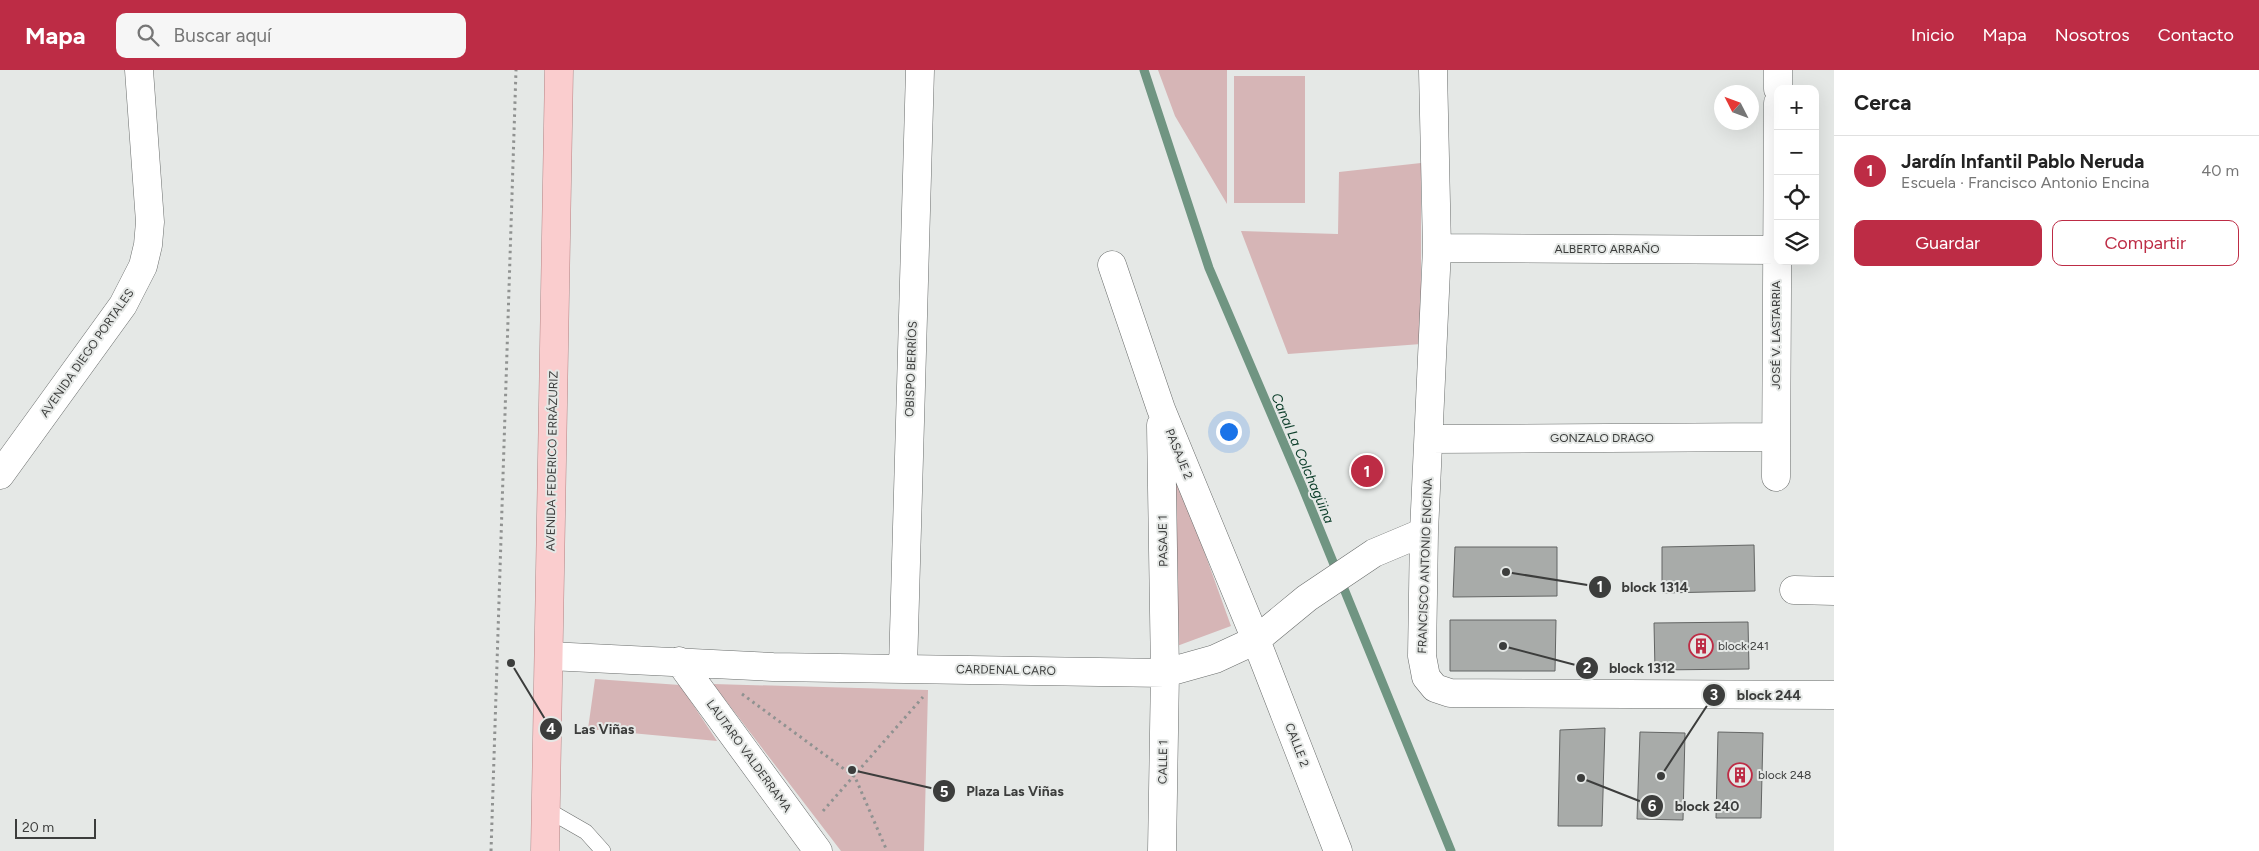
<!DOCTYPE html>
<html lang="es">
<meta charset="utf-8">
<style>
:root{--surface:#fff;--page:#f6f6f6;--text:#222;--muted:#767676;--line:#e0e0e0;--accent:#bd2c45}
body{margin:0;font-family:Figtree,sans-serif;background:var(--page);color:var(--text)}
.controls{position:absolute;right:15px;top:15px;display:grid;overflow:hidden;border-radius:10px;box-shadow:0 5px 20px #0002}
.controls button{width:45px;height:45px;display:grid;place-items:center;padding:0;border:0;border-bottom:1px solid var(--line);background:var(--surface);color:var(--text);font:25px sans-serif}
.compass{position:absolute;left:1714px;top:15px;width:45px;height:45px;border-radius:50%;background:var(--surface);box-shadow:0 5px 20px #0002;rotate:312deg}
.scale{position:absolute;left:15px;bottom:12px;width:81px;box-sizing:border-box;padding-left:5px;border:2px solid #3c3d3c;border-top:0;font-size:14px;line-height:18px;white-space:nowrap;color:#3c3d3c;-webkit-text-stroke:4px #e5e8e6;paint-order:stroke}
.you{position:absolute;left:1228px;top:361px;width:18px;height:18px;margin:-12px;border:4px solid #fff;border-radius:50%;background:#1a73e8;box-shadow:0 0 0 8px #1a73e833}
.badge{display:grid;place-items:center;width:32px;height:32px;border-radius:50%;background:var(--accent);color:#fff;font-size:16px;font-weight:700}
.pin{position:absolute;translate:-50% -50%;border:2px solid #fff;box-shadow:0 1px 5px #0006}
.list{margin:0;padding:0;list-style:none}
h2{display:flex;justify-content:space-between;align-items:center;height:65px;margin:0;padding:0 20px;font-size:21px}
h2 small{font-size:16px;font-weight:400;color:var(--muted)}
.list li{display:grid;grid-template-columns:32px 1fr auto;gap:15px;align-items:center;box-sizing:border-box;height:70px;padding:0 20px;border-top:1px solid var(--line)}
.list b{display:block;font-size:19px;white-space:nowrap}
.list p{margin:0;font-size:16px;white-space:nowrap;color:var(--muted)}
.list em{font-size:16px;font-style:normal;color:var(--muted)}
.actions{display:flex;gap:10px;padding:15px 20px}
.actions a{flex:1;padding:11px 0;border:1px solid var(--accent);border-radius:10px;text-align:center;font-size:18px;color:var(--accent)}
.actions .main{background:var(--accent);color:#fff}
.icon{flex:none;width:28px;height:28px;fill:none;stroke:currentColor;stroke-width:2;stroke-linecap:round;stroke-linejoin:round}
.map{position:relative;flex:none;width:1834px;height:781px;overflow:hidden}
header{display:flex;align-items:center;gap:30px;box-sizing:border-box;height:70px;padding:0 25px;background:var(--accent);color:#fff}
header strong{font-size:24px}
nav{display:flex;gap:28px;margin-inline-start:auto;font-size:18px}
.search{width:350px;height:45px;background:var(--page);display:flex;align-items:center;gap:12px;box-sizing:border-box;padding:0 18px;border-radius:10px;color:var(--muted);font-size:19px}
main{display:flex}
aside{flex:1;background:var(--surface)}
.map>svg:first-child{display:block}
.green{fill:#d6b5b6}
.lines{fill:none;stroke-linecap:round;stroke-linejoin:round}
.stream{stroke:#709582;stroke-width:9}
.building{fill:#a8aba9;stroke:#636564}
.lane-casing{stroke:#6a6d6c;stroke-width:16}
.street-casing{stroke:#6a6d6c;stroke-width:29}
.secondary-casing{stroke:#6a6d6c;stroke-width:29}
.primary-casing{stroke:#b58485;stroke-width:29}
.path{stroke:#909291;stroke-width:3;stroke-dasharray:2.5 4;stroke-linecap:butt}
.lane{stroke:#fff;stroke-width:15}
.street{stroke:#fff;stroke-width:28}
.secondary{stroke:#fff;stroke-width:28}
.primary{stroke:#facdce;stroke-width:28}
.labels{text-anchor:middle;stroke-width:4;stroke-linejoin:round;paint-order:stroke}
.street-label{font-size:12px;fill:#3c3d3c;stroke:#e5e8e6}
.poi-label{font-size:12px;fill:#3c3d3c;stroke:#e5e8e6;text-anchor:start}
.water-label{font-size:14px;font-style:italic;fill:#0c3e2a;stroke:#e5e8e6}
.leader{fill:none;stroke:#3c3d3c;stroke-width:2}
.callout-dot{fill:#3c3d3c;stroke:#e5e8e6;stroke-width:2}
.mark-label{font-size:15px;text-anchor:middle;font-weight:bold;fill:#fff}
.callout-label{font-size:14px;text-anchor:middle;font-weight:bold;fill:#3c3d3c;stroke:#e5e8e6;stroke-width:4;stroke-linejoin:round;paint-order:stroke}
</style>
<header>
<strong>Mapa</strong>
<div class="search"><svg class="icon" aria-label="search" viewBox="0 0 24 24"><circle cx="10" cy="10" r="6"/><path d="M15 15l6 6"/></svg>Buscar aquí</div>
<nav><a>Inicio</a><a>Mapa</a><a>Nosotros</a><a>Contacto</a></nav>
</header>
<main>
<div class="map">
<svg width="1834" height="781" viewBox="0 0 1834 781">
<rect width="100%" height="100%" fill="#e5e8e6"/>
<path class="green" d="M1158 0H1227V134L1175 46Z
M1234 6H1305V133H1234Z
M1421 93V274L1288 284 1241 161 1338 164 1339 102Z
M1171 389 1231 556 1177 576Z
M595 609 680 615 717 671 588 659Z
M713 614 928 620 924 781H841Z"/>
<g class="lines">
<path class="stream" d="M1144 0 1209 198 1302 416 1451 781"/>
</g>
<path class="building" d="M1754 475 1755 521 1662 523V477Z
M1455 477H1557V526L1453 527Z
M1450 550H1556L1555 601H1450Z
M1748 552 1749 599 1655 600 1654 553Z
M1605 658 1602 756H1558L1560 660Z
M1640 662 1685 663 1683 750 1637 749Z
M1718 662 1763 663 1761 748H1716Z"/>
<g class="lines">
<g class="lane-casing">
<path id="lane" d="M546 739 586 762 603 781"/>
</g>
<g class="street-casing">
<path id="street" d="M1433 0 1437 178 1424 462 1422 586 1426 607 1435 618 1450 623 1834 625
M1778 19V0
M1437 178 1777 180
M1112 195 1161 339 1256 570 1338 781
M1161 355 1165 603 1162 781
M1429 369 1775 367
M1776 407 1778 33
M1794 520 1834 521
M549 586 773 597 1165 603 1215 589 1256 570 1307 528 1374 483 1424 462
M679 591 818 781
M903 598 920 0"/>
</g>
<g class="secondary-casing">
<path id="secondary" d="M0 405 123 235 143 196 148 175 150 152 139 0"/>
</g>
<g class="primary-casing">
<path id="primary" d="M545 781 559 0"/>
</g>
<path class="path" d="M742 624 855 707 887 781
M823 741 923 627
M491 781 516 0"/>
<use href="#lane" class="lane"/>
<use href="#street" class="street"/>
<use href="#secondary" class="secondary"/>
<use href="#primary" class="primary"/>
</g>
<defs>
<g id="building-ring" transform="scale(1.25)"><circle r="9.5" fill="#e5e8e6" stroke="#bd2c45" stroke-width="1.5"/><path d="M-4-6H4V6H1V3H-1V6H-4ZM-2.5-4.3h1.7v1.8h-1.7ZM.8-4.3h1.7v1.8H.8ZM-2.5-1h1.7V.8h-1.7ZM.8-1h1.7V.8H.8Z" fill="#bd2c45"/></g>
</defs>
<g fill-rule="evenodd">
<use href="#building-ring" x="1701" y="576"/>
<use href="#building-ring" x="1740" y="705"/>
</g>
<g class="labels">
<g class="street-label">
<text x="1607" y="183">ALBERTO ARRAÑO</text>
<text transform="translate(1776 265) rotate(-90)" y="4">JOSÉ V. LASTARRIA</text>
<text transform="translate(87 283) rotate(-55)" y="4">AVENIDA DIEGO PORTALES</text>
<text transform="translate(911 299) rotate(-88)" y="4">OBISPO BERRÍOS</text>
<text x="1602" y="372">GONZALO DRAGO</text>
<text transform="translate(1179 384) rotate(68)" y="4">PASAJE 2</text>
<text transform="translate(552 391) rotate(-89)" y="4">AVENIDA FEDERICO ERRÁZURIZ</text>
<text transform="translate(1163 471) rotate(-91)" y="4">PASAJE 1</text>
<text transform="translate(1425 496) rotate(-88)" y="4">FRANCISCO ANTONIO ENCINA</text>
<text transform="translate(1006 600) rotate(1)" y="4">CARDENAL CARO</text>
<text transform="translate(1297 675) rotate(69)" y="4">CALLE 2</text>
<text transform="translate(749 686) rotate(54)" y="4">LAUTARO VALDERRAMA</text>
<text transform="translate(1163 692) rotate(-89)" y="4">CALLE 1</text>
</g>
<g class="poi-label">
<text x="1718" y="580">block 241</text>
<text x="1758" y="709">block 248</text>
</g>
<g class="water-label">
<text transform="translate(1303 388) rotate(67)" y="5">Canal La Colchagüina</text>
</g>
</g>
<path class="leader" d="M1506 502L1600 517M1503 576L1587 598M1661 706L1714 625M511 593L551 659M852 700L944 721M1581 708L1652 736"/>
<g class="callout-dot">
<circle cx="1506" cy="502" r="5"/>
<circle cx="1503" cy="576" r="5"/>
<circle cx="1661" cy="706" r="5"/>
<circle cx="511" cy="593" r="5"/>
<circle cx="852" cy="700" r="5"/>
<circle cx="1581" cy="708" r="5"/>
<circle cx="1600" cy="517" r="12"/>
<circle cx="1587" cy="598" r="12"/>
<circle cx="1714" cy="625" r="12"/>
<circle cx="551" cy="659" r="12"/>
<circle cx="944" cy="721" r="12"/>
<circle cx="1652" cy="736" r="12"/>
</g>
<g class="mark-label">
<text x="1600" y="522">1</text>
<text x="1587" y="603">2</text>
<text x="1714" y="630">3</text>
<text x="551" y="664">4</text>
<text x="944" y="727">5</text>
<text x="1652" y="741">6</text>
</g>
<g class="callout-label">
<text x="1655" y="522">block 1314</text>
<text x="1642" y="603">block 1312</text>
<text x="1769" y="630">block 244</text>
<text x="604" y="664">Las Viñas</text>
<text x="1015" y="726">Plaza Las Viñas</text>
<text x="1707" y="741">block 240</text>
</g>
</svg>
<div class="controls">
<button>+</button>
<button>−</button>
<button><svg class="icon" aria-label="locate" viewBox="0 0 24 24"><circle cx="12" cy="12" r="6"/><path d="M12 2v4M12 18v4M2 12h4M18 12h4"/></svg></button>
<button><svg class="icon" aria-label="layers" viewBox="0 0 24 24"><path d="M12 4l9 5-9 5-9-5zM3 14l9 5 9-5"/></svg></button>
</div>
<svg class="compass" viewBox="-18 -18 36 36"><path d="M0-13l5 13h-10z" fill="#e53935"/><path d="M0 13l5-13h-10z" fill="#767676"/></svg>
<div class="scale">20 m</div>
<div class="you"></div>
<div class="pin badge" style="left:1367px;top:401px">1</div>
</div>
<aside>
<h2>Cerca<small></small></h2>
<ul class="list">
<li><span class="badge">1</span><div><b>Jardín Infantil Pablo Neruda</b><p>Escuela · Francisco Antonio Encina</p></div><em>40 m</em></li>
</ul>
<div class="actions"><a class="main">Guardar</a><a>Compartir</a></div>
</aside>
</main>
